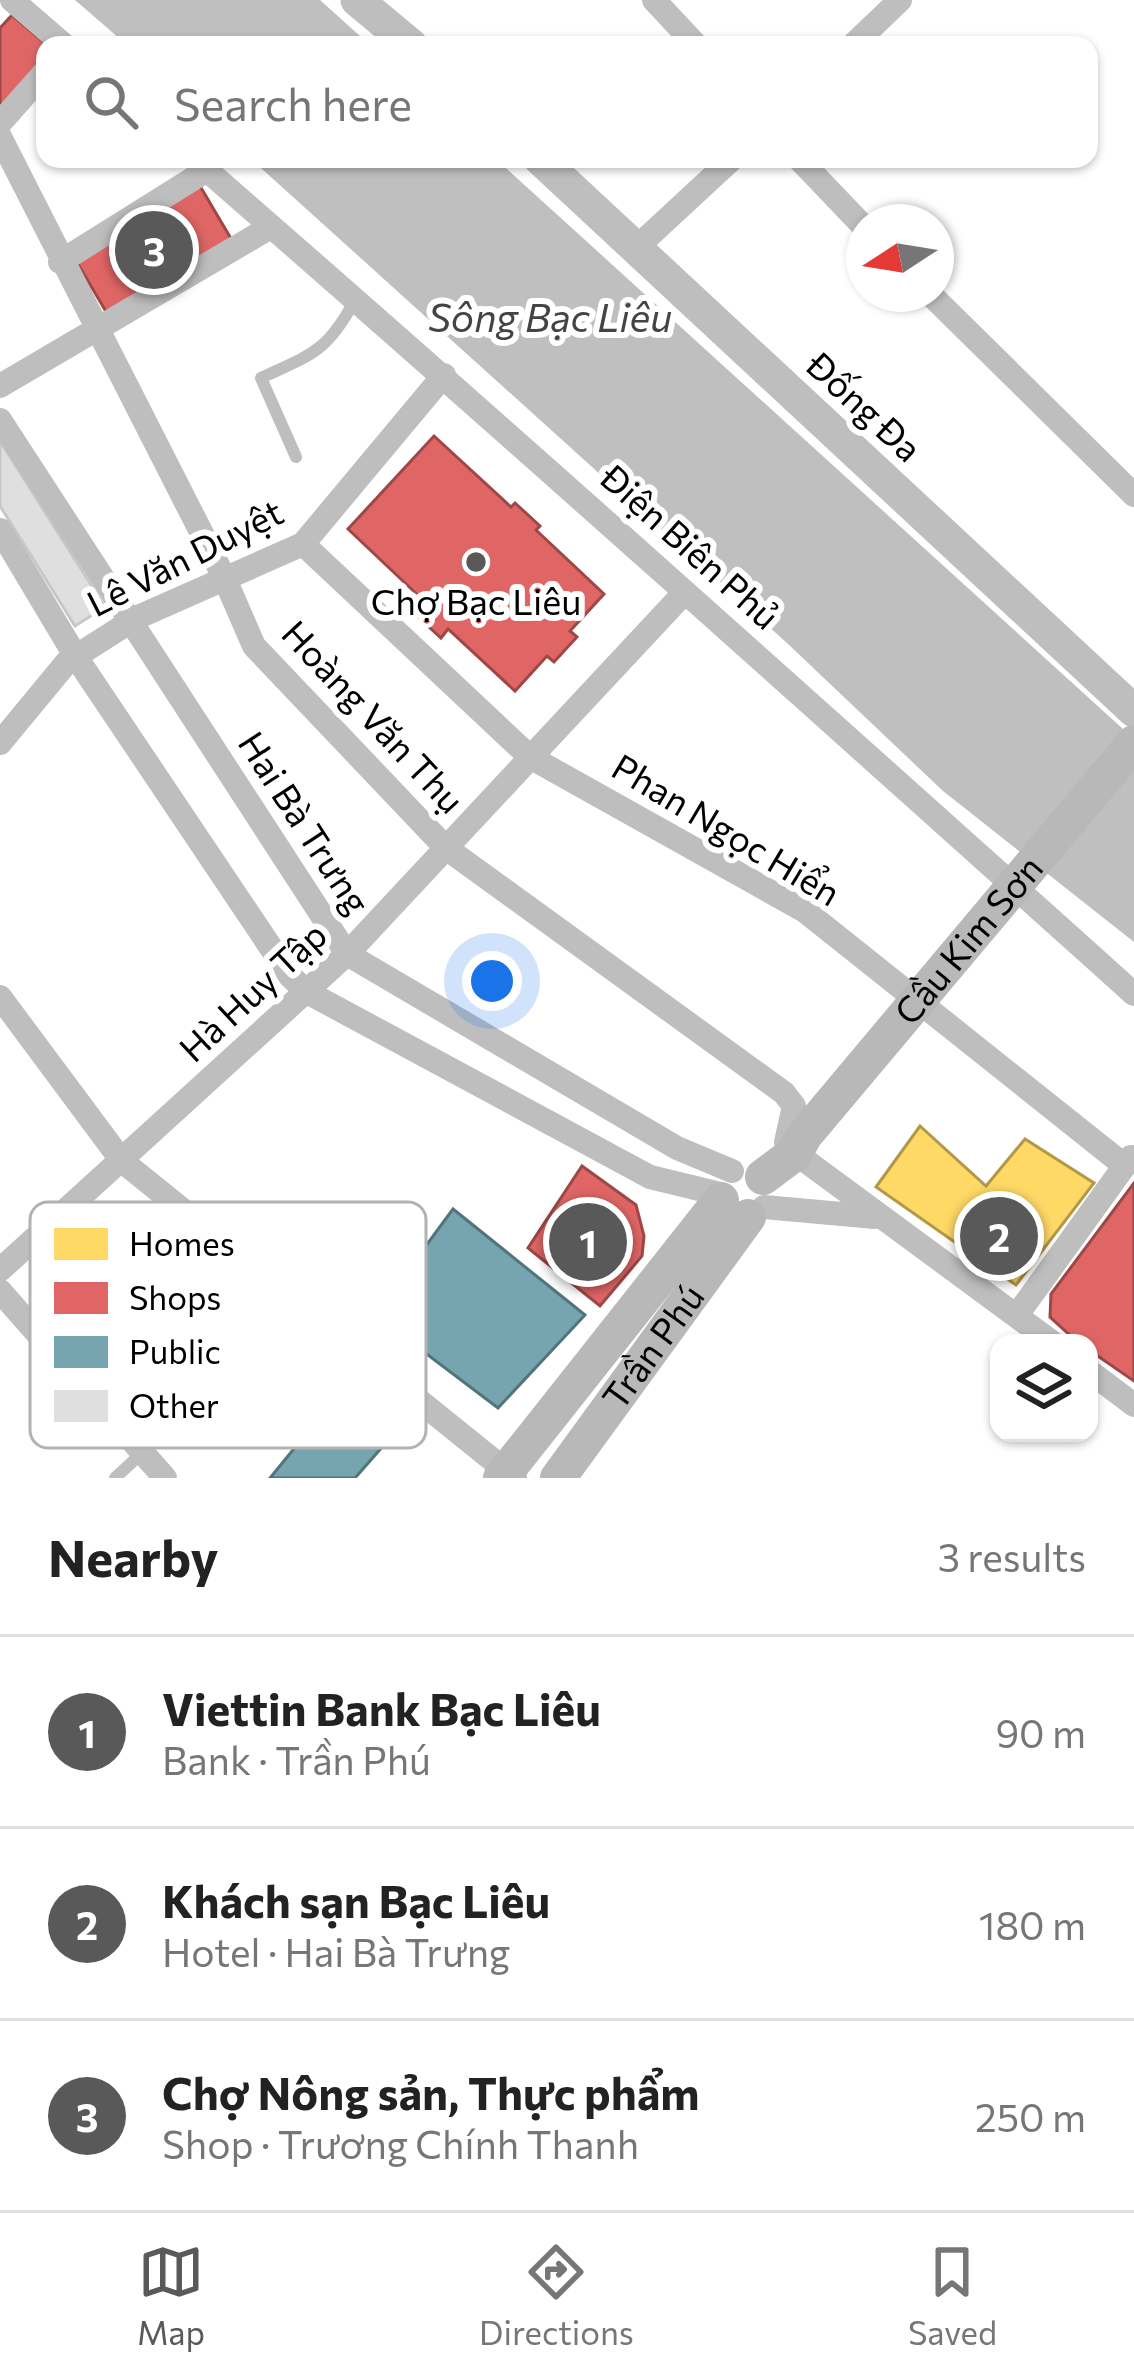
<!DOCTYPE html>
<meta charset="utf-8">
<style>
:root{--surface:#fff;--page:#f6f6f6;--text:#222;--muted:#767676;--line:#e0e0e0;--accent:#595959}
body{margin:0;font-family:Commissioner,sans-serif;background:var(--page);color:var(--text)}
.controls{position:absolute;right:36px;bottom:36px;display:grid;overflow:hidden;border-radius:24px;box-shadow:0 3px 9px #0004}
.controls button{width:108px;height:108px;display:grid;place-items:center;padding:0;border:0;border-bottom:3px solid var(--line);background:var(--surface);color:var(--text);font:60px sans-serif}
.compass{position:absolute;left:846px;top:204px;width:108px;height:108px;border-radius:50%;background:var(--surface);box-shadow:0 3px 9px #0004;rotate:258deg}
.you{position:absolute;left:492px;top:981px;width:42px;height:42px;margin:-30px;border:9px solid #fff;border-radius:50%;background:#1a73e8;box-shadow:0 0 0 18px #1a73e833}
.badge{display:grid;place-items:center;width:78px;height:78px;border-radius:50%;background:var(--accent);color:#fff;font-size:39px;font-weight:700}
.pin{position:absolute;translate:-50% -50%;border:6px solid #fff;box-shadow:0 3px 12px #0006}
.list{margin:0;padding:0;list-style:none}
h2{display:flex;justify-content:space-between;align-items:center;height:156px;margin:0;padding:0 48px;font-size:51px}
h2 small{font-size:39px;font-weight:400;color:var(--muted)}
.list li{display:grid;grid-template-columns:78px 1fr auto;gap:36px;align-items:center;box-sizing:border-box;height:192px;padding:0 48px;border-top:3px solid var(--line)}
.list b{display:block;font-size:45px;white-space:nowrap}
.list p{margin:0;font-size:39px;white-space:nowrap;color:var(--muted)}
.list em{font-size:39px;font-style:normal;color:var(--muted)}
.icon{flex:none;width:66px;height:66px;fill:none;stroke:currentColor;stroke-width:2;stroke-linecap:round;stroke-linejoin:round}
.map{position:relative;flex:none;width:1134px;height:1478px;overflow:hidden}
.search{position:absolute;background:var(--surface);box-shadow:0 3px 9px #0004;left:36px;right:36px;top:36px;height:132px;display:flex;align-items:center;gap:30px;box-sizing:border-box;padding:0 42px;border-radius:24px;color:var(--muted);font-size:45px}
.sheet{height:732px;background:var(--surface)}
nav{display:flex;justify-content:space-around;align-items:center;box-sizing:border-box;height:168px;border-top:3px solid var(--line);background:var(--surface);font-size:33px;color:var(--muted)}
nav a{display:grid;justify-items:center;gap:6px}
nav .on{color:var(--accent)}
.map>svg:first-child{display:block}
.water{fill:#bfbfbf}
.homes{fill:#ffd966;stroke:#b29847;stroke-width:3}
.shops{fill:#e06666;stroke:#9d4747;stroke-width:3}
.public{fill:#76a5af;stroke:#53747a;stroke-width:3}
.building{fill:#dfdfdf;stroke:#c7c7c7;stroke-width:3}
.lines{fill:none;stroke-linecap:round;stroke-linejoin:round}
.service{stroke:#bebebe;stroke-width:12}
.minor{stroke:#bebebe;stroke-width:24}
.tertiary{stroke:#bebebe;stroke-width:33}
.secondary{stroke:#b8b8b8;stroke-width:36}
.poi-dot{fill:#595959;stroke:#fff;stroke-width:4.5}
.labels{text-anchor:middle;stroke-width:12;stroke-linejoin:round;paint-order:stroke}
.street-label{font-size:36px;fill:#000;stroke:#fff}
.poi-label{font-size:36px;fill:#000;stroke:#fff}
.water-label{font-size:39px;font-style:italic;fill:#444;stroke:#fff}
.key{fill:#fff;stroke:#b2b2b2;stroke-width:3}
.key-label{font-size:33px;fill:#000}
</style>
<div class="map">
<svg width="1134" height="1478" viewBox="0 0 1134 1478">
<rect width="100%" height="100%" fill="#fff"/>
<path class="water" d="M75 0H320L370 45H127Z
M251 159H496L1134 739V942L943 791 788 644Z"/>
<path class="homes" d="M920 1126 986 1186 1025 1139 1094 1183 1016 1285 876 1187Z"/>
<path class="shops" d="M12 15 47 45 45 59 4 107 0 104V28Z
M200 186 233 242 108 315 75 259Z
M434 436 511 507 515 503 540 526 536 530 604 594 570 631 577 637 554 662 547 656 515 691 448 629 441 638 413 612 423 600 348 529Z
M582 1166 636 1205 644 1236 642 1256 600 1306 528 1248Z
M1134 1183V1381L1089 1350V1343L1074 1339 1050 1317 1051 1294Z"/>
<path class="public" d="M453 1209 585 1315 498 1408 375 1315Z
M278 1309 355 1374 295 1448 216 1385Z
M355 1374 407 1419 355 1478H270Z"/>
<path class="building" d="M0 441 105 607 75 626 0 506Z"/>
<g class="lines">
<path class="service" d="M296 457 261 378C312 354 327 352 355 300
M115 1478 142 1453"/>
<path class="minor" d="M12 0 64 45
M654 0 696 45
M853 45 900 0
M0 123 45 72
M0 137 224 577 254 646 446 848 784 1093 794 1106 786 1142 795 1153 1053 1343
M194 159C510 434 822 714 1134 994
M799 159 864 227
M637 247 732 159
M60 262 207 170
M930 294 1134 495
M0 386 269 228
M0 420 347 954 677 1148 732 1171
M0 530 76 657 290 976 307 992 650 1177 720 1194
M303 544 530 757 805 911 1125 1166
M0 743 67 662 136 618 303 544 444 375
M0 997 122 1161 515 1478
M764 1207 875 1217
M0 1270 347 954 685 592
M0 1291 165 1478
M1017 1315 1131 1157
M1089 1371 1134 1405"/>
<path class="tertiary" d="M357 0 411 45
M540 159 1134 711"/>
<g class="secondary">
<path id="s1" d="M763 1177 795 1153 804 1136 1134 743"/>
<path d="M501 1478 721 1200"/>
<path id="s2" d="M558 1478 748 1217"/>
</g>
</g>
<circle class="poi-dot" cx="476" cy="562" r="12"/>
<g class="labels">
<g class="street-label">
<text transform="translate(864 407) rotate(43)" y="13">Đống Đa</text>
<text transform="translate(690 547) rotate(42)" y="13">Điện Biên Phủ</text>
<text transform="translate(185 558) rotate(-27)" y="13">Lê Văn Duyệt</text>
<text transform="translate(373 717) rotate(47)" y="13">Hoàng Văn Thụ</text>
<text transform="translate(304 823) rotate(57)" y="13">Hai Bà Trưng</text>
<text transform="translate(726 830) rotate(31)" y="13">Phan Ngọc Hiển</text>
<text dy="13" stroke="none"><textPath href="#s1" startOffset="315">Cầu Kim Sơn</textPath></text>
<text transform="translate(253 992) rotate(-43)" y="13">Hà Huy Tập</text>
<text dy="13" stroke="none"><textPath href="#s2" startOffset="162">Trần Phú</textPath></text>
</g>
<g class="poi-label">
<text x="476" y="615">Chợ Bạc Liêu</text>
</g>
<g class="water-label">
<text x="550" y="332">Sông Bạc Liêu</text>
</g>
</g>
<rect x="30" y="1202" width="396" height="246" rx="18" class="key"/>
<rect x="54" y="1228" width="54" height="32" fill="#ffd966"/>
<rect x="54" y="1282" width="54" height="32" fill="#e06666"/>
<rect x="54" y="1336" width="54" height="32" fill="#76a5af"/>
<rect x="54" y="1390" width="54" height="32" fill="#dfdfdf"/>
<g class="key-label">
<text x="129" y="1256">Homes</text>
<text x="129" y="1310">Shops</text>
<text x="129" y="1364">Public</text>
<text x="129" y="1418">Other</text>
</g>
</svg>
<div class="controls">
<button><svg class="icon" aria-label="layers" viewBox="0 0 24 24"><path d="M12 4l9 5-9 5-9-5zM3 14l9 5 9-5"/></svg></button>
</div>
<svg class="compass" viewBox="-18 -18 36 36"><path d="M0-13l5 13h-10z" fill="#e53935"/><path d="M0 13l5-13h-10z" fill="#767676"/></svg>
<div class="you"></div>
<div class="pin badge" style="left:588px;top:1242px">1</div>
<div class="pin badge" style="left:999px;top:1236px">2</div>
<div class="pin badge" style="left:154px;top:250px">3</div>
<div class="search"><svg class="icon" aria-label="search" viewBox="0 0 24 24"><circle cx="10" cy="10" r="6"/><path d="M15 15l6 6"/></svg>Search here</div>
</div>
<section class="sheet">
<h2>Nearby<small>3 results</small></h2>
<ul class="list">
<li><span class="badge">1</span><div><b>Viettin Bank Bạc Liêu</b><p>Bank · Trần Phú</p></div><em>90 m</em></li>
<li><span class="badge">2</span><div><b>Khách sạn Bạc Liêu</b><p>Hotel · Hai Bà Trưng</p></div><em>180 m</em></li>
<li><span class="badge">3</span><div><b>Chợ Nông sản, Thực phẩm</b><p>Shop · Trương Chính Thanh</p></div><em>250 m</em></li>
</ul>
</section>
<nav>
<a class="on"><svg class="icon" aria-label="map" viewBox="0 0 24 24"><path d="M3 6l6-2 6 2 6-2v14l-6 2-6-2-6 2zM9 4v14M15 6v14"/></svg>Map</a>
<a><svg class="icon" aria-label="directions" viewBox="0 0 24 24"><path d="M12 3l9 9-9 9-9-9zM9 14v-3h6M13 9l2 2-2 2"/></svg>Directions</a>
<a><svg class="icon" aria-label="saved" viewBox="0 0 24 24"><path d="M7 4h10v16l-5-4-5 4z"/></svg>Saved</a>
</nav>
